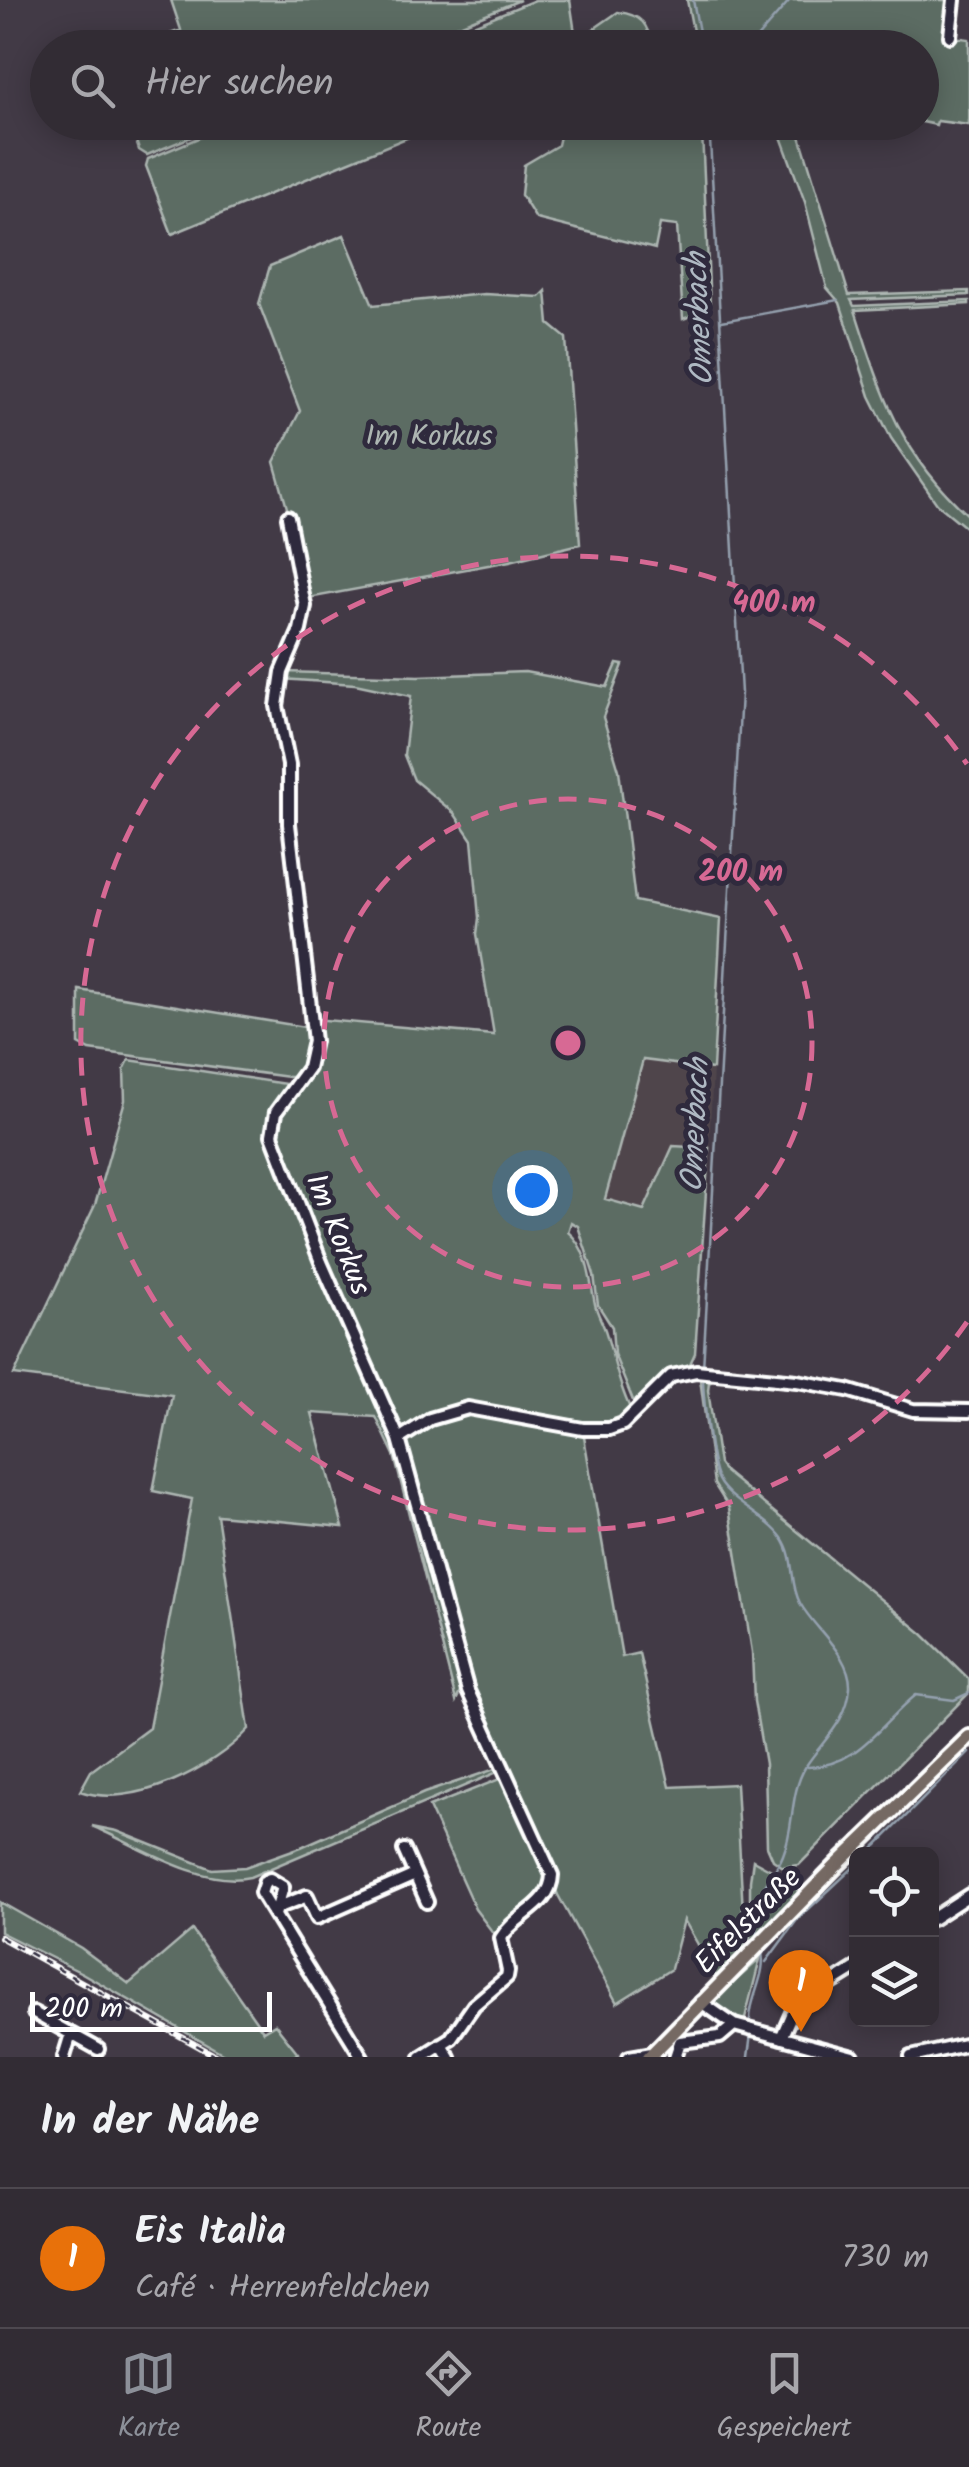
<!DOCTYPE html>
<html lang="de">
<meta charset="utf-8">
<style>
:root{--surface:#322c34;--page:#3a343c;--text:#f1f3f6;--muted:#a8a7ac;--line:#4d484f;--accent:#8c9099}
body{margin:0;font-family:Kalam,sans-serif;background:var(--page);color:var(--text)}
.controls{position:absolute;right:30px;bottom:30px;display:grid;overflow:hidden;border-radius:15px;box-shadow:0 5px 25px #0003}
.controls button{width:90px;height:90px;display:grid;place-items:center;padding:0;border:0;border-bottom:2px solid var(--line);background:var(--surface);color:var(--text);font:50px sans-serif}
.scale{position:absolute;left:30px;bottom:25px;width:242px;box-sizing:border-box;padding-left:10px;border:5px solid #fff;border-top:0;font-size:28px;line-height:35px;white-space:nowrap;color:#fff;-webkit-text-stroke:8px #2f2a3d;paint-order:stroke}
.you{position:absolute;left:532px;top:1190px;width:35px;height:35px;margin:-25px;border:8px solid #fff;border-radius:50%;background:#1a73e8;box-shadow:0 0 0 15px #1a73e833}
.badge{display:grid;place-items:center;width:65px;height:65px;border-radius:50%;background:var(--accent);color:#fff;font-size:32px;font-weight:700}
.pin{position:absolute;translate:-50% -82px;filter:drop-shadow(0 2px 5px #0008)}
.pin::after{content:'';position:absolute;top:52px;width:35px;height:30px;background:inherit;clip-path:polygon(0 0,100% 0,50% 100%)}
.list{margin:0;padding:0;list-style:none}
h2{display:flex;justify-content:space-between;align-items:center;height:130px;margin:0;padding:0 40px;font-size:42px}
h2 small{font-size:32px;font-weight:400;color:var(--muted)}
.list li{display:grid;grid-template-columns:65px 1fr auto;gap:30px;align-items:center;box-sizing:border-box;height:140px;padding:0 40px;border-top:2px solid var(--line)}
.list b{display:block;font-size:38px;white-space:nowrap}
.list p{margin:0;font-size:32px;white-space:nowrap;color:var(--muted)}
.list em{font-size:32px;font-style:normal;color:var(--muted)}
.icon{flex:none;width:55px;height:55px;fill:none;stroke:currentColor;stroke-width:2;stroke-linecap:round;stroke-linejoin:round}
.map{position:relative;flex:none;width:969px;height:2057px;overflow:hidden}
.search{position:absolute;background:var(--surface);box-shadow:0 5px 25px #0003;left:30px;right:30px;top:30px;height:110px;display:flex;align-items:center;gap:25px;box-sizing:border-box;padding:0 35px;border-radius:55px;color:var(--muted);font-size:38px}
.sheet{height:270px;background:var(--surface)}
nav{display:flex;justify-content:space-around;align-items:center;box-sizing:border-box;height:140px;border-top:2px solid var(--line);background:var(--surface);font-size:28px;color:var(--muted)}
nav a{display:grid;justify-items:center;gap:5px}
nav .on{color:var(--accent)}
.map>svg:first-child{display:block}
.built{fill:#4f454c}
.green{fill:#5b6c64;stroke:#adb6b2;stroke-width:2.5}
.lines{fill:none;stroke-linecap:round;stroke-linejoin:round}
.stream{stroke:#95a1af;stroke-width:2.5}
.minor-casing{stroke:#fff;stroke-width:18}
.major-casing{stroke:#fff;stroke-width:20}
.minor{stroke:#2f2a3d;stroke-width:10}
.major{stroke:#756964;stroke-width:12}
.rail-casing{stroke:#fff;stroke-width:6}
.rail{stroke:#2f2a3d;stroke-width:2.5;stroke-dasharray:8;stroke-linecap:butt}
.ring{fill:none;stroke:#d76994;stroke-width:5;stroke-dasharray:18 12}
.labels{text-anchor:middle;stroke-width:10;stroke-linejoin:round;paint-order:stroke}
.park-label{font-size:30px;fill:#adb6b2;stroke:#2f2a3d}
.street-label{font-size:30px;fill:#fff;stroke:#2f2a3d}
.water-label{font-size:32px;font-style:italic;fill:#afb9c3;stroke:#2f2a3d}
.centre{fill:#d76994;stroke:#2f2a3d;stroke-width:5}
.ring-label{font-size:30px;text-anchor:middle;font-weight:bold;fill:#d76994;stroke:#2f2a3d;stroke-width:10;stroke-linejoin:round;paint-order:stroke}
</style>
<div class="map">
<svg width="969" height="2057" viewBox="0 0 969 2057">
<rect width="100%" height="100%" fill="#423a46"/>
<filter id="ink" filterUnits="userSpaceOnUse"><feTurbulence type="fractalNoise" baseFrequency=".01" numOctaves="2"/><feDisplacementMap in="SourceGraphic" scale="20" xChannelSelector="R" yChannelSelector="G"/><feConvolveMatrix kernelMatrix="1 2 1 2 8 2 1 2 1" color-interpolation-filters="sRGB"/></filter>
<g filter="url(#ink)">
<path class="built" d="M643 1060 713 1069 709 1148 673 1146 644 1210 605 1200Z"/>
<path class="green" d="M171 0H520L406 47H135L181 30Z
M535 0H570L575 33 573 47H419Z
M687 0H951L946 36 969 39V125L937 121 936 125 922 122V48L696 47Z
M618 12C643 15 647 24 653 47H580L582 37Z
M130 123V122L225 123 147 155 139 150Z
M234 123 236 122 443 123 172 234 146 166 148 159Z
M563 123H717L713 132H702L710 309 683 319 677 226 660 224 655 249 536 219 521 195 524 165 558 145Z
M776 123H796L849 295 969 291V295L851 300 854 306 969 301V304L855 310C882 395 900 454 969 516V530L937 504 891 438 870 396 840 303 827 288 805 202Z
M344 235 373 305 484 294 540 297 546 291 549 324 566 338 580 544 510 561 309 598 305 594 289 515 274 462 300 411 259 304 270 266Z
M617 664 623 665 603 717 619 770 635 901 721 919 713 1069 643 1060 605 1199 644 1210 673 1146 709 1148 695 1353 690 1364 669 1374 639 1403 633 1401 614 1354 612 1327 598 1305 594 1275 578 1226 571 1222 568 1232C588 1248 590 1281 595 1304 597 1314 603 1323 606 1333 614 1359 618 1383 630 1408L628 1417 608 1426 583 1425 467 1405 406 1429 396 1428 324 1260 276 1134 279 1113 311 1069 314 1019 494 1035 477 934 479 918 472 840 454 813 414 780 404 755 411 696 355 684 282 679 285 672 419 676 525 672 607 687Z
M79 990 311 1028C312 1046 308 1063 297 1077H288L90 1050 79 1044Z
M129 1060 286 1084V1091L271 1110 268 1136 395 1441 462 1688 456 1701 394 1455 376 1417 312 1413 343 1527 217 1515 249 1729C214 1768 132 1810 80 1791L91 1771 149 1728 192 1499 153 1491 172 1395 14 1375 95 1205 125 1100 124 1070Z
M702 1375 716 1378 709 1382 708 1390 719 1464 725 1472 923 1634 969 1679V1693L799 1865 783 1867 773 1860 767 1846 765 1764 754 1701 752 1652 729 1508 714 1484 700 1378Z
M465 1411 583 1431 622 1657 639 1653 670 1787 736 1784 745 1949 717 1978 684 1920 671 1969 617 2003 558 1895 470 1686 405 1452 406 1441 431 1420Z
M498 1768 500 1771 250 1877C203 1888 136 1845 92 1826L117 1831 212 1869 245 1867 301 1847 424 1793Z
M502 1778 510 1781 547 1870 545 1893 497 1938 475 1909 429 1807Z
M753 1860 795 1883 798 1893 750 1944V1881Z
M0 1902 81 1948 129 1984 192 1930 263 2031 275 2024 298 2053 293 2057H229L82 1973 0 1932Z
M760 1959 744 2022 732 2018 715 2003 716 1998Z"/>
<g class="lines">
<path class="stream" d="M693 0 702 48
M748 48 790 0
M722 321 838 300
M703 1369 741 693 709 122
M703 1377C703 1396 710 1458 716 1475 724 1500 766 1515 782 1538 796 1558 789 1583 800 1603 815 1630 851 1655 850 1687 848 1721 823 1740 806 1766 789 1794 795 1826 783 1855 777 1871 762 1885 758 1902 755 1912 756 1929 759 1939
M808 1767C859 1766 882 1722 916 1695L954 1700 969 1693
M868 1854 969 1753
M766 1962 797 1920 856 1865
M750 2026C748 1997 769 1975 761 1947
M748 2057 751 2034"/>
<g class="minor-casing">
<path id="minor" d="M950 36 954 0
M288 517 305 606 300 630 282 672 277 706 289 765V824L314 1041 308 1068 276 1112 272 1135 321 1262 399 1439 468 1691 552 1875C551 1906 515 1914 501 1938L508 1971 507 1977 474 2005 451 2038 421 2057
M399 1439 430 1419 468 1408 583 1429H609L623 1424 671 1376 696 1371 797 1381 847 1390 913 1410 969 1411
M404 1850 427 1902
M279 1907 307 1896 317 1918 415 1875
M275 1915 283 1887 270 1879 265 1881 261 1893 362 2057
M932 1919 969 1895
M701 2002 734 2025 853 2057
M34 2013 71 2034 64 2057
M71 2034 98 2049
M781 2038 795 2006 856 1968
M441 2044 449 2057
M629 2057 652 2053
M675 2057 680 2042 720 2037 734 2025
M911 2057 969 2044"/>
</g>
<g class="major-casing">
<path id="major" d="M649 2057 837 1865 969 1737"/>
</g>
<use href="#minor" class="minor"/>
<use href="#major" class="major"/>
<g class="rail-casing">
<path id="rail" d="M0 1937 218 2057"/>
</g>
<use href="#rail" class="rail"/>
</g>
</g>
<g class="ring">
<circle cx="568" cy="1043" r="244"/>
<path d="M967 1322A487 487 0 1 1 967 764"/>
</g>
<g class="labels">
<g class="park-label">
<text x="429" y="445">Im Korkus</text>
</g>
<g class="street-label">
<text transform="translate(339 1234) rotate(68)" y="10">Im Korkus</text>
<text transform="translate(747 1920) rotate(-45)" y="10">Eifelstraße</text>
</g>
<g class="water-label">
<text transform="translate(698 319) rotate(-93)" y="11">Omerbach</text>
<text transform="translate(694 1125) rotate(-87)" y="11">Omerbach</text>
</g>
</g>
<circle cx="568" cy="1043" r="15" class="centre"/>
<g class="ring-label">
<text x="774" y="612">400 m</text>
<text x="741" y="881">200 m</text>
</g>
</svg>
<div class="controls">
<button><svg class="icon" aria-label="locate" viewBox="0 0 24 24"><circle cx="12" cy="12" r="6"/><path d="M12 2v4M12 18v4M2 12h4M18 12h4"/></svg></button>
<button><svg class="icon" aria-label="layers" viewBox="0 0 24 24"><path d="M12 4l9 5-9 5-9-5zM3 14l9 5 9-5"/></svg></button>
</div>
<div class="scale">200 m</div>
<div class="you"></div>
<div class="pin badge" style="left:801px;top:2032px;background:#e8710a">1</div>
<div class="search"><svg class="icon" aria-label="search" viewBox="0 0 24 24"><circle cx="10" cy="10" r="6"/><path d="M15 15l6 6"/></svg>Hier suchen</div>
</div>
<section class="sheet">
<h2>In der Nähe<small></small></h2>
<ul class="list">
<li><span class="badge" style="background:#e8710a">1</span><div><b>Eis Italia</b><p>Café · Herrenfeldchen</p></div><em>730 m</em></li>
</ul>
</section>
<nav>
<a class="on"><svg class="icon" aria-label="map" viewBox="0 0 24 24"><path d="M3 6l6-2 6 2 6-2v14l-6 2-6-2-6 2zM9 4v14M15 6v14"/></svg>Karte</a>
<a><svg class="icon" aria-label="directions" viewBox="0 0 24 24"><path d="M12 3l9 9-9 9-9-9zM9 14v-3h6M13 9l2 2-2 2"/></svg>Route</a>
<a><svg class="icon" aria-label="saved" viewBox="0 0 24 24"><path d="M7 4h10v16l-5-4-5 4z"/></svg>Gespeichert</a>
</nav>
